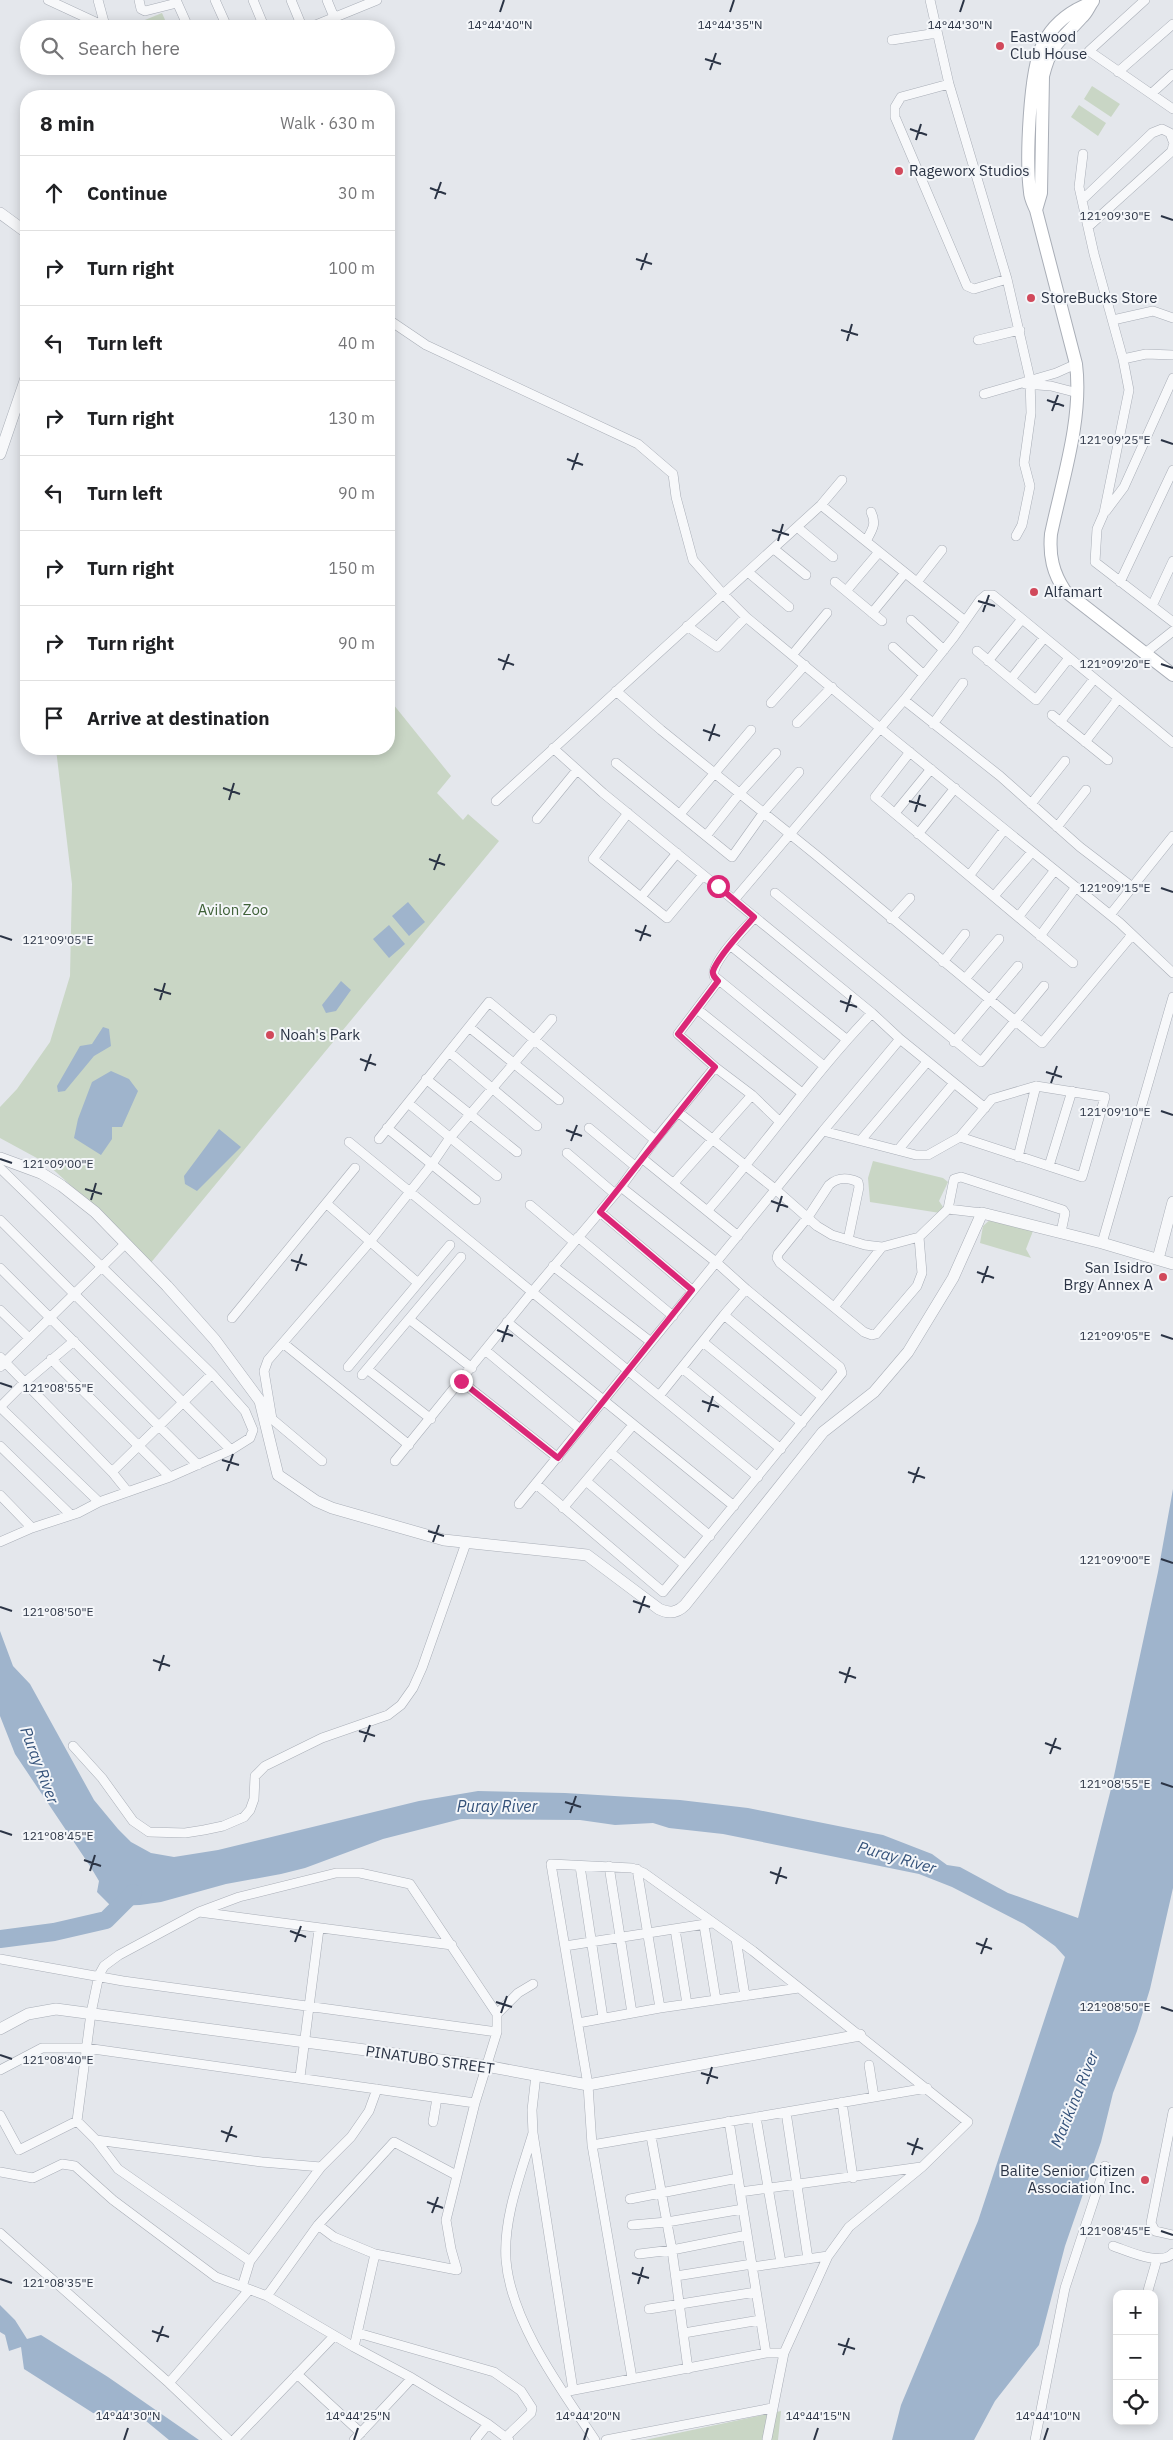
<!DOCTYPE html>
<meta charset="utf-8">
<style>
:root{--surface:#fff;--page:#f6f6f6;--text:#202124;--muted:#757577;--line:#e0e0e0}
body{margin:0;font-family:"IBM Plex Sans",sans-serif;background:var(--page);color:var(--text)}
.controls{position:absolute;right:15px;bottom:15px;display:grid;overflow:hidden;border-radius:10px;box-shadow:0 2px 12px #0003}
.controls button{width:45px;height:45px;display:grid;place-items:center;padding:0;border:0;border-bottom:1px solid var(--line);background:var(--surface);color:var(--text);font:25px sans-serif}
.stop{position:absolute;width:15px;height:15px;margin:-11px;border:4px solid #db2777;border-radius:50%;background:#fff}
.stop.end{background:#db2777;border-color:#fff;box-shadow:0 1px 5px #0008}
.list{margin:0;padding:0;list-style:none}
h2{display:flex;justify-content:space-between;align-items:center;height:65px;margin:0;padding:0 20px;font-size:21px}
h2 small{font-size:16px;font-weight:400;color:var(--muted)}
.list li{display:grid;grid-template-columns:32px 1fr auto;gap:15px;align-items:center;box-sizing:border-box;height:75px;padding:0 20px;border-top:1px solid var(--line)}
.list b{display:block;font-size:19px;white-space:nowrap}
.list em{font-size:16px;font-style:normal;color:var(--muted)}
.icon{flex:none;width:28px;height:28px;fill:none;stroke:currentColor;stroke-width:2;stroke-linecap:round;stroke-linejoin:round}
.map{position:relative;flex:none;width:1173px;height:2440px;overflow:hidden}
.search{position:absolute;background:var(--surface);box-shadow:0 2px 12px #0003;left:20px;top:20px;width:375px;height:55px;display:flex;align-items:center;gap:12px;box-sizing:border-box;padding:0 18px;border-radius:28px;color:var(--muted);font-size:19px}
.panel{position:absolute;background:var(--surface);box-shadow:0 2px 12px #0003;left:20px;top:90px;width:375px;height:665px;border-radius:20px}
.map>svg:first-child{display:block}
.green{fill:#c9d6c5}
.water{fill:#9fb4cc}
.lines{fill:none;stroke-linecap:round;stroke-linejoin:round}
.river{stroke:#9fb4cc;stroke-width:18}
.minor-casing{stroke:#a9aeb7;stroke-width:10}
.tertiary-casing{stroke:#a9aeb7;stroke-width:12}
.secondary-casing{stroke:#a9aeb7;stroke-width:14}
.minor{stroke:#f7f8fa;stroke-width:9}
.tertiary{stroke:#f7f8fa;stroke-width:11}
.secondary{stroke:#fff;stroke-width:12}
.route{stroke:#db2777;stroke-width:6}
.ticks{fill:none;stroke:#2b3445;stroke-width:2}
.poi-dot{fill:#d1495b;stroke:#f4f6f9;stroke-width:2}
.labels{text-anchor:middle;stroke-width:4;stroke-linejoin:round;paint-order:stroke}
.poi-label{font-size:15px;fill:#2b3445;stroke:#f4f6f9;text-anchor:start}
.park-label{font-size:15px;fill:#3f6138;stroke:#f4f6f9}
.street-label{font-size:15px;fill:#2b3445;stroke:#f4f6f9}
.water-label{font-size:16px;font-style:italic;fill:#34527a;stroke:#f4f6f9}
.ticks-label{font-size:12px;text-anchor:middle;fill:#2b3445;stroke:#f4f6f9;stroke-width:4;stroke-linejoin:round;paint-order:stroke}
</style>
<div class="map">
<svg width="1173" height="2440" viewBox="0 0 1173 2440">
<rect width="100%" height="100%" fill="#e4e7ec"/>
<path class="green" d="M162 13 169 29H131L130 26Z
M1092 86 1120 104 1111 117 1084 99Z
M1079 105 1106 123 1098 136 1071 117Z
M389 699 451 776 437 793 463 820 468 814 499 841 149 1265 99 1211 46 1163 0 1138V1107L17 1089 50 1042 70 976 72 884 56 749H389Z
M873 1161 943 1178 948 1182 939 1201 943 1207 940 1213 870 1202 868 1178Z
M991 1219 1033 1231 1026 1249 1031 1258 980 1243 983 1226Z
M781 2411 778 2440H645Z"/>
<path class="water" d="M408 902 425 922 409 936 392 916Z
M389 925 405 944 389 958 373 939Z
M341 981 351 990 336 1011 326 1013 322 1005Z
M103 1027 109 1029 111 1046 94 1056 65 1091 58 1092 57 1086 80 1046 92 1044Z
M111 1071 129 1079 138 1091 122 1127H112V1139L101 1155 74 1138 78 1119 92 1082Z
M219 1129 241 1147 197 1191 185 1184 184 1176Z
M1173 1489V1888L1150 1989 1137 2031 1113 2093 1101 2142 1065 2246 1039 2345 995 2401 974 2440H892L901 2405 978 2221 1065 1957 1055 1946 1024 1924 952 1887 919 1874 723 1834 669 1828 653 1823 615 1825 580 1820 461 1819 383 1839 305 1868 281 1874 226 1884 161 1902 140 1905 111 1906 97 1892 99 1881 90 1866 15 1754 0 1716V1631L13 1666 30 1684 94 1800 118 1829 131 1842 151 1853 174 1857 218 1850 419 1801 478 1791 565 1793 680 1800 748 1808 883 1835 932 1854 947 1865 960 1867 1008 1893 1078 1918 1112 1785 1158 1572Z
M0 2305 15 2320 27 2339 41 2335 108 2377 199 2440H169L146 2421 93 2413 24 2369 21 2347 9 2351 5 2335 0 2332Z"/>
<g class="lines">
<path class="river" d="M0 1939 54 1932 106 1920 133 1893"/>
<g class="minor-casing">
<path id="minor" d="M48 0 102 25 104 22 98 0
M139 0 141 9 145 11 177 3
M176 0 189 29
M215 0 228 29
M253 0 265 29
M291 0 303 29
M327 0 334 17
M930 0 949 84 1007 279 1030 379 1031 413 1024 463 1030 486 1022 525 1016 536
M1145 0 1089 51 1173 109
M306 29 377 0
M892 40 937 33
M1118 72 1173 24
M949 84 901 97 895 107V117L967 286 974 289 1007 279
M1152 93 1173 74
M1083 154 1079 187 1094 254 1123 359 1129 390 1104 513 1097 529 1095 562 1173 622
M1083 199 1152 133 1162 129 1170 133 1173 141
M1088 227 1172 151 1173 146
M389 320 426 345 638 444 673 474 676 497 693 560 723 594 746 617 880 728 1120 923 1173 973
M1113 320 1153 311 1173 318
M978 340 1020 330
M1123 359 1146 354 1173 355
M1025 384 1051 386 1078 393
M984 394 1056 373 1076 364
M821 505 965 621
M1106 511 1124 487 1173 378
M797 527 833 557
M866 541C872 530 877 524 871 512
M774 549 806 575
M748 572 789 607
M835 582 882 621
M917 582 942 550
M1120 582 1173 470
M846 591 879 552
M1152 606 1173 561
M872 613 905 573
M911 620 944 650
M687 626 717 647 746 617
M893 647 924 675
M977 651 1036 700 1069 658
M793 654 827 613
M1144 654 1173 631
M988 661 1022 619
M1011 679 1044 638
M616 691 661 730 816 855 1042 1043 1132 935
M904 700 1000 776 1080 847 1131 886
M771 703 805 665
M1052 715 1108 760
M1060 722 1094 679
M797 723 832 687
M933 724 963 683
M1085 742 1118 699
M553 748 603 793 872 1013 900 1039
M910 752 875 797 1073 963
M616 763 732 857 764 812 799 772
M496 801 821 505 842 480
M1031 804 1065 761
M628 813 593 859 667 918 703 875
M895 813 931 769
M680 814 751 730
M537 819 577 770
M1057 827 1086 790
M918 834 955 788
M706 836 740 793 776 753
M969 876 1004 830
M775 893 981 1062 1044 986
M994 896 1032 852
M641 897 677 853
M734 900 904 700 954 637 980 600 986 595H993L1173 743
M1110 915 1173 836
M1019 916 1055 870
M755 917C745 928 711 962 714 976L824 1066
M891 919 910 898
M1040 936 1076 887
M730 945 846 1039
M943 962 965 934
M965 979 999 939
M697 1009 802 1093
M469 1027 559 1100
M954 1042 1018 966
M449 1052 537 1126
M715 1067 678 1034 718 981
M426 1079 517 1152
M1036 1086 1105 1097 1082 1177 960 1137 992 1099Z
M408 1103 497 1176
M678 1112 775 1189 817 1226 832 1235 865 1245 882 1247 919 1237 948 1209 982 1213
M387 1128 476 1200
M589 1128 636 1167
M823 1131 900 1039 985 1108
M379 1139 489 1002 655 1140
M861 1140 927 1062
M349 1142 758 1477
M898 1150 954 1083
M567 1153 615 1194
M1018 1157 1036 1086
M643 1159 738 1236
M1049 1166 1072 1091
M0 1168 212 1374 245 1411 253 1430 250 1438 231 1450 170 1477 99 1502 78 1513 32 1528 0 1542
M674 1183 752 1095
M621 1187 716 1262 746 1289
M327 1204 418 1283
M530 1205 574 1242
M948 1209 954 1179 961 1177 1063 1210 1065 1213 1061 1232
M708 1210C765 1146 812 1075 872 1013
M600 1212 692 1290
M0 1220 231 1450
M578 1237 673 1316
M848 1240 859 1187 858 1182C847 1177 838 1177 829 1185L808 1217 778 1254 777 1258 780 1263 864 1332 872 1335 876 1334 917 1286 922 1273 919 1237
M1102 1243 1173 997
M553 1266 651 1342
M0 1268 198 1465
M835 1306 882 1247
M0 1310 29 1338
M232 1318 355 1168
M409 1319 472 1368
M507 1322 734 1506
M703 1342 802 1423
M283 1343 409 1445
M485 1350 580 1429
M0 1357 112 1472 128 1492
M51 1359 170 1477
M0 1367 125 1244
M348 1367 450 1245
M682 1368 781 1449
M367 1369 431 1419
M362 1375 461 1257
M461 1381 558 1458
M659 1396 724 1315
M0 1407 99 1502
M0 1407 24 1383 74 1341
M0 1446 71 1515
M610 1452 710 1536
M322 1461 272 1419 264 1371 268 1360 369 1243 432 1164 449 1139 552 1019
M395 1461 532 1292 621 1187 655 1140 715 1067 752 1095 779 1121
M112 1472 212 1374
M586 1481 685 1565
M536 1484 663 1592 842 1373 840 1367 746 1289 724 1315 821 1396
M0 1495 32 1528
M519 1504 823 1131 916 1155H928L960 1137
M563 1508 633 1425
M73 1746 102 1778 133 1821 149 1832 185 1833 204 1830 223 1826 244 1817 250 1810 254 1799 255 1776 265 1766 322 1738 388 1715 401 1705 413 1688 422 1668 466 1543
M580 1866 603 2018
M609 1866 632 2013
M637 1869 660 2008
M199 1912 452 1945
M704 1925 716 2000
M675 1929 687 2004
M736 1939 745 1996
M565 1946 712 1923
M0 1959 123 1981 497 2032
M497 2014 518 1993 533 1984
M578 2023 660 2008 799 1988
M869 2065 874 2097
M0 2070 42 2048H86L475 2103
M536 2075 532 2110 533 2133 573 2390
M300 2077 319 1929
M842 2102 853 2178
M786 2112 808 2259
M1173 2112 1151 2223 1155 2231 1173 2235
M0 2115 19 2150 77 2121 96 2140 118 2169 250 2261
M756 2117 781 2263
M77 2121 91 2013 99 1975 104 1966 119 1955 199 1912 239 1897 336 1873H360L410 1884 497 2014V2032L475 2103 446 2220 451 2249 457 2270 375 2254 334 2237 318 2225
M729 2121 766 2353
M433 2122 437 2098
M533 2133C521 2173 503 2218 506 2260 511 2322 561 2389 595 2440
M651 2136 672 2250 688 2369
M96 2140 262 2162 321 2167
M592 2145 927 2088
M0 2172 33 2178 62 2164 75 2166 113 2200 216 2277 267 2296 354 2347 412 2378 488 2424 509 2440
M740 2192 921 2167
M630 2199 738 2178
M632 2225 667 2222 743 2209
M0 2233 169 2383 229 2440
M1113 2246C1128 2251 1161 2267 1173 2253
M639 2254 672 2250 747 2235
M752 2267 828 2256
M676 2276 752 2264
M242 2287 250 2261 321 2167 351 2137 369 2111 377 2089
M1147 2294 1157 2259
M267 2296 318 2225 394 2142 456 2175
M649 2309 756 2292
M358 2333 494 2372 521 2391 532 2408 531 2413 506 2437
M684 2333 760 2320
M354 2347 375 2254
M297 2374 361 2433
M632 2378 592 2145 588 2085 551 1864 632 1868 644 1873 753 1951 968 2122 922 2167 849 2227 828 2256 784 2353 767 2439
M169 2383 249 2290
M569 2391 766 2353H784
M234 2440 334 2336
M354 2440 412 2378
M475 2440 488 2424
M606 2440 772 2408
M1035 2440 1065 2288 1105 2166"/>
</g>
<g class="tertiary-casing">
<path id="tertiary" d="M0 213 26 232
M0 454 26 378
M0 1158 41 1173 62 1186 95 1212 167 1286 215 1340 260 1401 278 1475 316 1501 332 1508 444 1540 587 1555 659 1609C669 1614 677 1613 685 1605L823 1432 874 1392 908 1352 953 1278 982 1213 1102 1243 1173 1264
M1158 1259 1173 1202
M0 2029 28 2014 56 2009 486 2066 588 2085 860 2035"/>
</g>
<g class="secondary-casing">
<path id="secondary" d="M1091 3C1070 11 1053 24 1043 44 1029 71 1026 161 1030 192 1030 198 1034 205 1036 210L1076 364C1083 419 1062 481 1051 534 1049 556 1053 573 1065 591L1173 675
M1036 210 1041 193 1043 76C1052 41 1060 42 1082 17 1087 13 1089 6 1093 1"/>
</g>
<use href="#minor" class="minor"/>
<use href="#tertiary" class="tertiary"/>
<use href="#secondary" class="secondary"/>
</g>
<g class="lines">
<path class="route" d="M461 1381 558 1458 692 1290 600 1212 715 1067 678 1034 718 981C715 978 712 975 713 971 718 956 744 929 754 917L718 886"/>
</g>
<path class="ticks" d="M500 12 504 0M730 12 734 0M960 12 964 0M705 59 721 64M710 70 716 53M910 129 927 135M916 140 921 124M430 188 446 194M435 199 441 182M1161 216 1173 220M636 259 652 264M641 270 647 253M841 330 858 335M847 341 852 324M1047 400 1064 406M1052 411 1058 395M1161 440 1173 444M567 459 583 465M572 470 578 453M772 530 789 535M778 541 783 524M978 601 995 606M983 612 989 595M498 659 514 665M1161 664 1173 668M503 670 509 654M703 730 720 736M709 741 715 724M223 788 240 794M229 800 234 783M909 801 926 806M915 812 920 795M429 859 445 865M434 870 440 854M1161 888 1173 892M635 930 651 936M0 936 12 940M640 941 646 925M154 989 171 994M160 1000 165 983M840 1001 857 1007M846 1012 851 995M360 1059 376 1065M365 1071 371 1054M1046 1072 1062 1077M1051 1083 1057 1066M1161 1111 1173 1115M566 1130 582 1136M571 1141 577 1125M0 1159 12 1163M85 1189 102 1194M91 1200 96 1183M771 1201 788 1207M777 1212 782 1196M291 1260 307 1265M296 1271 302 1254M977 1272 994 1278M982 1283 988 1266M497 1330 513 1336M1161 1335 1173 1339M502 1342 508 1325M0 1383 12 1387M702 1401 719 1407M708 1412 713 1396M222 1460 239 1465M227 1471 233 1454M908 1472 925 1478M913 1483 919 1467M428 1531 444 1536M433 1542 439 1525M1161 1559 1173 1563M633 1601 650 1607M0 1607 12 1611M639 1613 645 1596M153 1660 170 1666M159 1671 164 1655M839 1672 856 1678M845 1683 850 1667M359 1731 375 1736M364 1742 370 1725M1045 1743 1061 1749M1050 1754 1056 1738M1161 1783 1173 1787M565 1802 581 1807M570 1813 576 1796M0 1831 12 1835M84 1860 101 1866M90 1871 95 1855M770 1872 787 1878M776 1884 781 1867M290 1931 306 1937M295 1942 301 1926M976 1943 992 1949M981 1954 987 1938M496 2002 512 2007M1161 2007 1173 2011M501 2013 507 1996M0 2055 12 2059M701 2073 718 2078M707 2084 712 2067M221 2131 237 2137M226 2142 232 2126M907 2143 923 2149M912 2155 918 2138M427 2202 443 2208M432 2213 438 2197M1161 2231 1173 2235M632 2273 649 2278M0 2279 12 2283M638 2284 643 2267M152 2331 169 2337M157 2342 163 2326M838 2344 855 2349M843 2355 849 2338M124 2440 128 2428M354 2440 358 2428M584 2440 588 2428M814 2440 818 2428M1044 2440 1048 2428"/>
<g class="poi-dot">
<circle cx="1000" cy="46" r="5"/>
<circle cx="899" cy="171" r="5"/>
<circle cx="1031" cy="298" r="5"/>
<circle cx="1034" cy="592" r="5"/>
<circle cx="270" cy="1035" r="5"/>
<circle cx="1163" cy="1277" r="5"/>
<circle cx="1145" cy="2180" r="5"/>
</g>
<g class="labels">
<g class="poi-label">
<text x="1010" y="42">Eastwood<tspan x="1010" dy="17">Club House</tspan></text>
<text x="909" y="176">Rageworx Studios</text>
<text x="1041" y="303">StoreBucks Store</text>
<text x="1044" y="597">Alfamart</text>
<text x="280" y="1040">Noah's Park</text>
<text x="1153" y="1273" text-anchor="end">San Isidro<tspan x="1153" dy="17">Brgy Annex A</tspan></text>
<text x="1135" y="2176" text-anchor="end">Balite Senior Citizen<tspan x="1135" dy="17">Association Inc.</tspan></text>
</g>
<g class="park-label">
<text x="233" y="915">Avilon Zoo</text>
</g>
<g class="street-label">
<text transform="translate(430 2060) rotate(8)" y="5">PINATUBO STREET</text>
</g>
<g class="water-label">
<text transform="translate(40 1765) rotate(69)" y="6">Puray River</text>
<text x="497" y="1812">Puray River</text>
<text transform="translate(897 1857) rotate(16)" y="6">Puray River</text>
<text transform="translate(1074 2099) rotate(-68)" y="6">Marikina River</text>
</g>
</g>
<g class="ticks-label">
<text x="500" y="29">14°44'40"N</text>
<text x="730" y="29">14°44'35"N</text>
<text x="960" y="29">14°44'30"N</text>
<text x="1115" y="220">121°09'30"E</text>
<text x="1115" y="444">121°09'25"E</text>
<text x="1115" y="668">121°09'20"E</text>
<text x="1115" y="892">121°09'15"E</text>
<text x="58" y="944">121°09'05"E</text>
<text x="1115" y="1116">121°09'10"E</text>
<text x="58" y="1168">121°09'00"E</text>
<text x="1115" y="1340">121°09'05"E</text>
<text x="58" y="1392">121°08'55"E</text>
<text x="1115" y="1564">121°09'00"E</text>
<text x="58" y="1616">121°08'50"E</text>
<text x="1115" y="1788">121°08'55"E</text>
<text x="58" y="1840">121°08'45"E</text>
<text x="1115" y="2011">121°08'50"E</text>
<text x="58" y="2064">121°08'40"E</text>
<text x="1115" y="2235">121°08'45"E</text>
<text x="58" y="2287">121°08'35"E</text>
<text x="128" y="2420">14°44'30"N</text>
<text x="358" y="2420">14°44'25"N</text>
<text x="588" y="2420">14°44'20"N</text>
<text x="818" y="2420">14°44'15"N</text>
<text x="1048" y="2420">14°44'10"N</text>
</g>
</svg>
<div class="controls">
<button>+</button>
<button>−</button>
<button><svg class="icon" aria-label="locate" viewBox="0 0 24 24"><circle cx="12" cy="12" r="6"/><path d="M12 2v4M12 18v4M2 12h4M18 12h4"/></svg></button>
</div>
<div class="stop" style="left:718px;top:886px"></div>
<div class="stop end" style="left:461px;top:1381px"></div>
<div class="search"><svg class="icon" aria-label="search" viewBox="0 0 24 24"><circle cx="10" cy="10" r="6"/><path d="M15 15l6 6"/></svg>Search here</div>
<section class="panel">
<h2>8 min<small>Walk · 630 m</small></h2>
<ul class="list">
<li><svg class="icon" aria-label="ahead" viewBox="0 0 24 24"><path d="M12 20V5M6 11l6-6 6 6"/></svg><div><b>Continue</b></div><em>30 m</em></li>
<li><svg class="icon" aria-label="right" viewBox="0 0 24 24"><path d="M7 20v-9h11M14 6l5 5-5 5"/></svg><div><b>Turn right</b></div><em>100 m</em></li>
<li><svg class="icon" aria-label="left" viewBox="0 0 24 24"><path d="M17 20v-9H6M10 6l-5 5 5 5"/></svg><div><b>Turn left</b></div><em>40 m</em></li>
<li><svg class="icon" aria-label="right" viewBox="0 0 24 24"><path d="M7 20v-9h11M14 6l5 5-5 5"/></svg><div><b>Turn right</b></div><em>130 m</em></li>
<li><svg class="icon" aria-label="left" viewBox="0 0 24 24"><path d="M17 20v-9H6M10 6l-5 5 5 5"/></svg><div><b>Turn left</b></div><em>90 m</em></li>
<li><svg class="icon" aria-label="right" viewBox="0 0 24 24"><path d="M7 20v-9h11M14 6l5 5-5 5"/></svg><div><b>Turn right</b></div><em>150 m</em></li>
<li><svg class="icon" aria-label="right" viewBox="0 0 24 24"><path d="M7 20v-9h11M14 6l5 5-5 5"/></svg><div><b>Turn right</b></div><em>90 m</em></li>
<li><svg class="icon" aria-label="arrive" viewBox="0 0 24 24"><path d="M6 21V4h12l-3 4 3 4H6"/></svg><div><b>Arrive at destination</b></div></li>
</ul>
</section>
</div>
